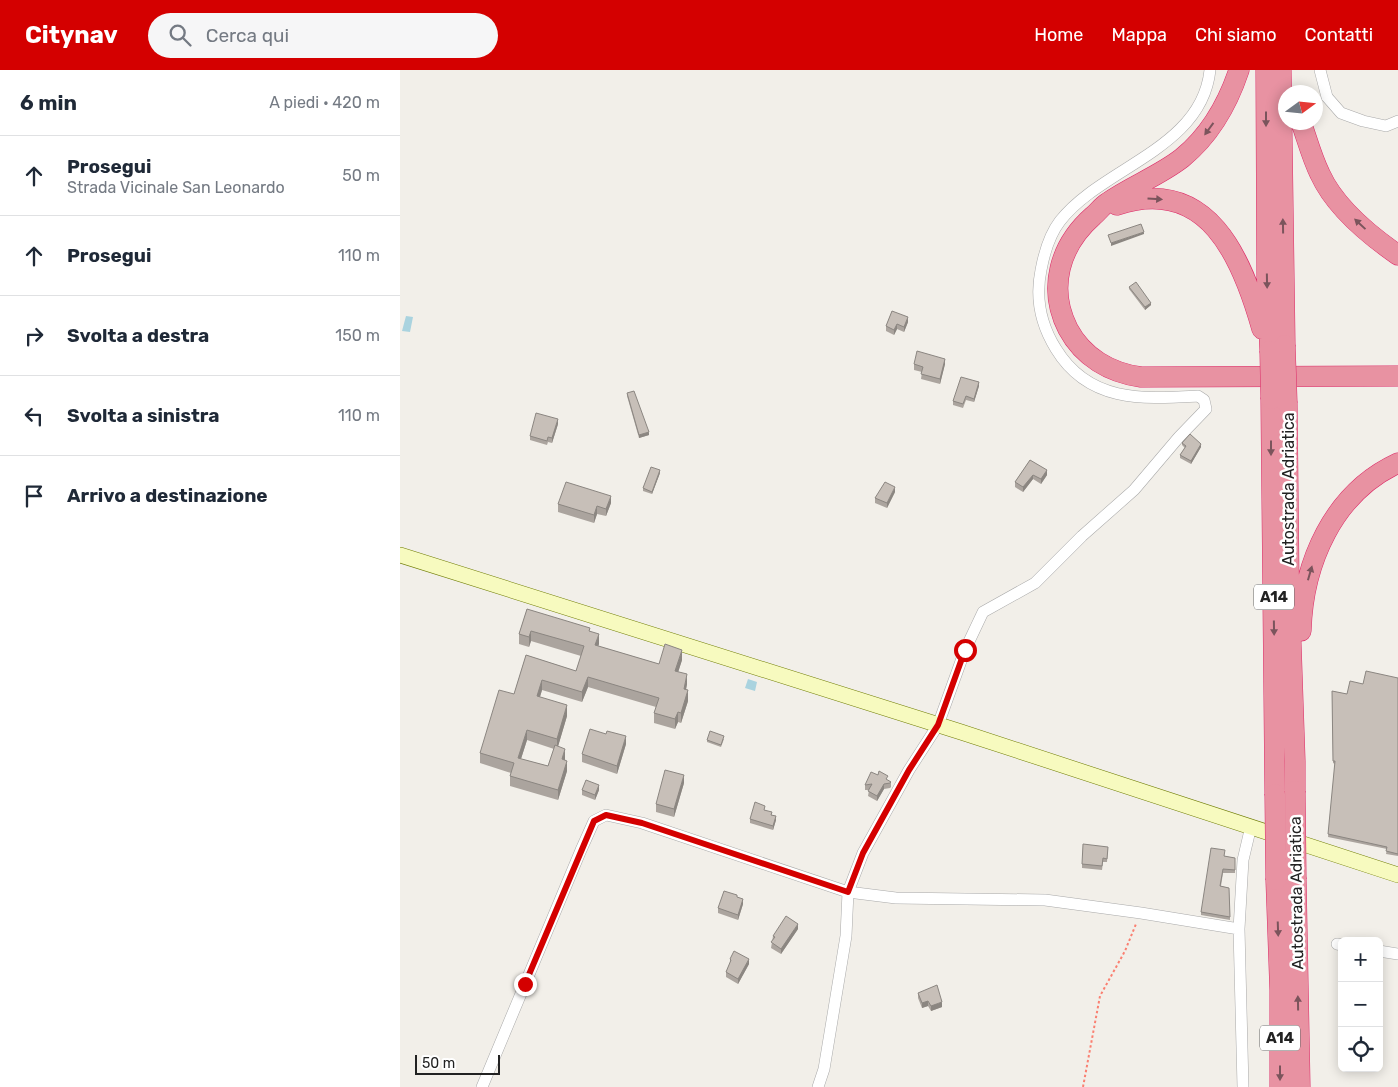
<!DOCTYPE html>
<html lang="it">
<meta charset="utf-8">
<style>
:root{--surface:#fff;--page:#f6f6f7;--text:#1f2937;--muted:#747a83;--line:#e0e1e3;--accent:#d40000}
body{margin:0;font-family:Rubik,sans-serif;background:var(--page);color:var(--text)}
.controls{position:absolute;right:15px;bottom:15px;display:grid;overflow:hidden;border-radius:8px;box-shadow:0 2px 12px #0003}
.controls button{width:45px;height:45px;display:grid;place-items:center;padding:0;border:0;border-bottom:1px solid var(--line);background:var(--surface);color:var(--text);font:25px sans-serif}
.compass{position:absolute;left:878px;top:15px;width:45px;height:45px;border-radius:50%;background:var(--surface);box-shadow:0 2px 12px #0003;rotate:75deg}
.scale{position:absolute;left:15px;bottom:12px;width:85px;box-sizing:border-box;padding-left:5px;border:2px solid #222;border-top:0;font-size:14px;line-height:18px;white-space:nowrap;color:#222;-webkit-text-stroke:4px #fff;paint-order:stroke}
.stop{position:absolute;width:15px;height:15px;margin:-11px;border:4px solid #d40000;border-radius:50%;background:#fff}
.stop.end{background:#d40000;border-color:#fff;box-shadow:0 1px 5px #0008}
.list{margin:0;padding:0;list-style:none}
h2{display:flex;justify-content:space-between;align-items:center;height:65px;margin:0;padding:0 20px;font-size:21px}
h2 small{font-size:16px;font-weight:400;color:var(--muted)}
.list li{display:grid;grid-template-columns:32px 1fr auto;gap:15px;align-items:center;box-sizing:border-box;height:80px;padding:0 20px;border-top:1px solid var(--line)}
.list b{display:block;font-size:19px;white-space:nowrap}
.list p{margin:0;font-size:16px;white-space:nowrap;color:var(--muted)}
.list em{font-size:16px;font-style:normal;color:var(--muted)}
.icon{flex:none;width:28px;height:28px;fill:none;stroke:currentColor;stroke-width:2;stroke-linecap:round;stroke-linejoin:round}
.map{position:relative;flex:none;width:998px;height:1017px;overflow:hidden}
header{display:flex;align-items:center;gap:30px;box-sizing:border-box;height:70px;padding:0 25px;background:var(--accent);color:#fff}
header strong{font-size:24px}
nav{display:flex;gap:28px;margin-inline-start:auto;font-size:18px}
.search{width:350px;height:45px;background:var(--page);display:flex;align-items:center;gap:12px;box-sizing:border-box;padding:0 18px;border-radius:28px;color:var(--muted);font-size:19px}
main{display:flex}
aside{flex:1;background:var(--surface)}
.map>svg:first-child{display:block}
.water{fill:#aad3df}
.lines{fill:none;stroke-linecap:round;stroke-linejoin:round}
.street-casing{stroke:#a9a9a9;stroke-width:12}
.secondary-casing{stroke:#707d05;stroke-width:16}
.highway-casing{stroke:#dc2a67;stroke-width:21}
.path{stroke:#fa8072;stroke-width:2;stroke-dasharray:2.5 2.5;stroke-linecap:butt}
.street{stroke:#fff;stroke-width:11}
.secondary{stroke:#f7fabf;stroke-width:15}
.highway{stroke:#e892a2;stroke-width:20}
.highway-bridge-casing{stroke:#dc2a67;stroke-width:21;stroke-linecap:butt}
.highway-bridge{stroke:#e892a2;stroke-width:20}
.wall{fill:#aba49e;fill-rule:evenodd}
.shaded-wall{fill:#8b8681}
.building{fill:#c7bfb8;stroke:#8b8681}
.oneway{fill:#7b545c}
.route{stroke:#d40000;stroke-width:6}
.labels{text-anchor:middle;stroke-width:5;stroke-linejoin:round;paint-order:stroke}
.shield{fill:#fff;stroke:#646464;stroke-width:1}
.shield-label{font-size:15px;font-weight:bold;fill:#222}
.street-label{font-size:16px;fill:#222;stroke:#fff}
</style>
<header>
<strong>Citynav</strong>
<div class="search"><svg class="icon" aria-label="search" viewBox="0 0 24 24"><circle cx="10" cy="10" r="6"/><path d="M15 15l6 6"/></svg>Cerca qui</div>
<nav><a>Home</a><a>Mappa</a><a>Chi siamo</a><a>Contatti</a></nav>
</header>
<main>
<aside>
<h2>6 min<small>A piedi · 420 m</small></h2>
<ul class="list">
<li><svg class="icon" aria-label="ahead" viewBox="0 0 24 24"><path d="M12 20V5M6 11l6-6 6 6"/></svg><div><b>Prosegui</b><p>Strada Vicinale San Leonardo</p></div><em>50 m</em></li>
<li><svg class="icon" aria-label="ahead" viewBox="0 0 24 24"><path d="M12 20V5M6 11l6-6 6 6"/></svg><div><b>Prosegui</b></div><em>110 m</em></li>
<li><svg class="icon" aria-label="right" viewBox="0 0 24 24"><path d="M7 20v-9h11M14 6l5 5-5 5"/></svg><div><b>Svolta a destra</b></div><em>150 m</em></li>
<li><svg class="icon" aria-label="left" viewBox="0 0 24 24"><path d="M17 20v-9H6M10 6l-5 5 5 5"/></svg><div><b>Svolta a sinistra</b></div><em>110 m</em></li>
<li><svg class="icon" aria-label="arrive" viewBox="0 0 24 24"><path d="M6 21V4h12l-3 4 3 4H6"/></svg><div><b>Arrivo a destinazione</b></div></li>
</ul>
</aside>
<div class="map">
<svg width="998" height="1017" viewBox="0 0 998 1017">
<rect width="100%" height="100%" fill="#f2efe9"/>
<path class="water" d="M6 246 13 247 10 262 2 261Z
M348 609 357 612 355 621 345 618Z"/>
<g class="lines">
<g class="street-casing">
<path id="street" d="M810 0C802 79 702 97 660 151 650 164 644 184 641 200 635 229 641 255 656 279 689 333 743 329 798 326L804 330 806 339 779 367 734 420 682 466 635 513 583 542 565 580 538 655 509 700 463 783 448 822 496 828 645 830 741 843 839 859 843 1017
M920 0 927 27 941 43 963 51 986 56 998 51
M839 859 843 790 851 756
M937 874 942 875
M979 881 998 884
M82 1017 181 780 194 751 206 745 242 753 448 822 446 866 424 999 418 1017"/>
</g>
<g class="secondary-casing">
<path id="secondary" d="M0 485 561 662 998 805"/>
</g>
<g class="highway-casing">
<path id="highway" d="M839 0C828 33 809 66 782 88 759 106 731 116 707 133 702 136 698 142 693 146 660 175 647 218 668 259 683 287 710 303 741 307L998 306
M866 0 867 209 870 281
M881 0 885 275
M901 52C907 69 912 88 920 104 935 137 969 165 998 185
M717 135C808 105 842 188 862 259
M871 329 875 724
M887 333 889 516 895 691V721
M901 561C903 493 933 423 998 393
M896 809 900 1017
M876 810 880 920V1017"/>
</g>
<path class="path" d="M683 1017 700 926 725 881 736 854"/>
<use href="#street" class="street"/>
<use href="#secondary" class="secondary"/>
<use href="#highway" class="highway"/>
<g class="highway-bridge-casing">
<path id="highway-bridge" d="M885 275 887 333
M870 281 871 329
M895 721 896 809
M875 724 876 810"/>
</g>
<use href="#highway-bridge" class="highway-bridge"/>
</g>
<path class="wall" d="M729 217 751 235 745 240 729 219Z
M492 241 508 252 504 262 497 259 494 265 486 261V256Z
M514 294H545L540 314 521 309 522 302 514 300Z
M579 316 574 332 566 330 563 338 553 335V331Z
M227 323 249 365 239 368 227 326Z
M158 354 152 373 148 372 147 375 130 370V366Z
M782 373 801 377 791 394 780 388V385L785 378 782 375Z
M630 390 647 405 641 414 633 409 623 422 615 417V412Z
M260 403 252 424 243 421V418Z
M495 422 487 438 475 433V428Z
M211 433 206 446 197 444 194 453 158 442V434Z
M127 539 190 561 199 574 198 576 259 594 282 590 278 602 287 614 286 620 288 631 281 653 278 652 275 659 254 653V643L256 637 188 617 182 632 142 620 140 627 167 646 158 676 165 689 167 701 158 730 110 716V706L111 703 80 693V683L114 624 126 585 176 601 181 586 131 571 129 577 119 574V564ZM127 670 154 679 148 696 121 689Z
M998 608V786L986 784 987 779 928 767 935 694 933 693 932 621 947 624 963 614Z
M324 669 321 677 307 672V670Z
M226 674 217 704 182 692V684Z
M488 710 491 712V717L490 718 484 719 477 731 468 726 469 720H465V715Z
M284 713 274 747 256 742V734Z
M182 720H199L195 730 182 725Z
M365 740 372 745 376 750 373 760 350 753V749Z
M708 777 707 792H703L702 800 682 798V794Z
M825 783 824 786 835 788V803H823L821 816 829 818 830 850 801 845V842Z
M337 827 343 834 338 850 318 843V838Z
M398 859 381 884 371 878 373 866Z
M330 889 349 894 338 914 326 907V902L330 893Z
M518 923 542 937 531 941 528 936 522 938 518 928Z"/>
<path class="shaded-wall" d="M744 162V164L711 176V173Z
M751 233V235L745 240V237Z
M508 247V252L504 262V257Z
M497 254V259L494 265V260Z
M545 289V294L540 314V309Z
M579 312V316L574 332V329Z
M158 349V354L152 373V368Z
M249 362V365L239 368V365Z
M801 374V377L791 394V391Z
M260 400V403L252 424V422Z
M647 400V405L641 414V409Z
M633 405V409L623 422V417Z
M495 417V422L487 438V433Z
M211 426V433L206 446V439Z
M197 436V444L194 453V445Z
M131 561V571L129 577V567Z
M199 564V574L195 585V575Z
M282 580V590L275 612V601Z
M287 604V614L284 629V619Z
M188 607V617L182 632V622Z
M142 610V620L137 636V626Z
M288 620V631L281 653V643Z
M167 635V646L157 680V669Z
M278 642V652L275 659V649Z
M127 660V670L118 698V688Z
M226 666V674L217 704V696Z
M165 679V689L162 699V689Z
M167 691V701L158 730V720Z
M284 705V713L274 747V739Z
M484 714V719L477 731V726Z
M199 715V720L195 730V725Z
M376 746V750L373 760V756Z
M343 829V834L338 850V845Z
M398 854V859L381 884V879Z
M349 889V894L338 914V909Z
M528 931V936L522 938V933Z
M542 932V937L531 941V936Z"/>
<path class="building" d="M741 154 744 162 711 173 708 165Z
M736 212 751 233 745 237 729 217Z
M492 241 508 247 504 257 497 254 494 260 486 256Z
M517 281 545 289 540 309 521 304 523 297 514 294Z
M561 307 579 312 574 329 566 326 563 334 553 331Z
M234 321 249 362 239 365 227 323Z
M136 343 158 349 152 368 148 367 147 371 130 366Z
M790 364 801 374 791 391 780 385 786 376 782 373Z
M630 390 647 400 641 409 633 405 623 417 615 412Z
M251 397 260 400 252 422 243 418Z
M166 412 211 426 206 439 197 436 194 445 158 434Z
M485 412 495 417 487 433 475 428Z
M127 539 190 558 189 561 199 564 195 575 259 594 265 574 282 580 275 601 287 604 284 619 288 620 281 643 278 642 275 649 254 643 259 628 188 607 182 622 142 610 137 626 167 635 157 669 127 660 118 688 148 696 155 675 165 679 162 689 167 691 158 720 110 706 114 693 80 683 99 620 114 624 126 585 176 601 184 576 131 561 129 567 119 564Z
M966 601 998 608V784L986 781 987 777 928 764 935 691H933L932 621 947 624 950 611 963 614Z
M190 659 206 664 207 661 226 666 217 696 182 684Z
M310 661 324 666 321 675 307 670Z
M265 700 284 705 274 739 256 734Z
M479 701 488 706 486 709 491 712 490 713 484 714 477 726 468 721 472 714 465 715 471 702 478 705Z
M186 710 199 715 195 725 182 720Z
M355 732 365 736 364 740 372 742 371 745 376 746 373 756 350 749Z
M683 774 708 777 707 789 703 788 702 796 682 794Z
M811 778 825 780 824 786 835 788V800L823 799 820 816 829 818 830 847 801 842Z
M324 821 337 825V827L343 829 338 845 318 838Z
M386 846 398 854 381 879 371 872 375 867 373 866Z
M334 881 349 889 338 909 326 902 331 890 330 889Z
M537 915 542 932 531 936 528 931 522 933 518 923Z"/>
<defs><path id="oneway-solid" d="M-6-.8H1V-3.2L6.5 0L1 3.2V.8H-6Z" transform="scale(1.25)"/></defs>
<g class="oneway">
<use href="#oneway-solid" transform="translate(866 49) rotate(90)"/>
<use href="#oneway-solid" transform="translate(809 59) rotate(126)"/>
<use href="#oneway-solid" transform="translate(755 129) rotate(4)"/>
<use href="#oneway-solid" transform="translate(960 154) rotate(-137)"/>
<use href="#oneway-solid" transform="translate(883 156) rotate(-91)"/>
<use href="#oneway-solid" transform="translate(867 211) rotate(89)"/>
<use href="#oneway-solid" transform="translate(871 378) rotate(90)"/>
<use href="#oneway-solid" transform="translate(910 503) rotate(-74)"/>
<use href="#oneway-solid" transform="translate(874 558) rotate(89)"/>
<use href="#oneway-solid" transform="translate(878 859) rotate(88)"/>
<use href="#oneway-solid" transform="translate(898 933) rotate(-91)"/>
<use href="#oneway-solid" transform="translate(880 1003) rotate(90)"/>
</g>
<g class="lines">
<path class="route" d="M125 914 194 751 206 745 242 753 448 822 463 783 509 700 538 655 565 580"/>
</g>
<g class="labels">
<g class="shield">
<rect x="854" y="514.5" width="40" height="25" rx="4"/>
<rect x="860" y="955.5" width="40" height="25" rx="4"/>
</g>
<g class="shield-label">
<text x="874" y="532">A14</text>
<text x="880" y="973">A14</text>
</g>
<g class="street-label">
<text transform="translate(888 419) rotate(-90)" y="6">Autostrada Adriatica</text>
<text transform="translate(896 823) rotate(-91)" y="6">Autostrada Adriatica</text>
</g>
</g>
</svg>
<div class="controls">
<button>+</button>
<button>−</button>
<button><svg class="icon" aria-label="locate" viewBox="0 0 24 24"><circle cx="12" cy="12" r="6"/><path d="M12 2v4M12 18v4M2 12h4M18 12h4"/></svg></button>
</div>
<svg class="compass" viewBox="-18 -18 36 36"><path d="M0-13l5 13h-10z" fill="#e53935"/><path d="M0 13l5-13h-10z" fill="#747a83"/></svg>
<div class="scale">50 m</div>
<div class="stop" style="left:565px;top:580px"></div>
<div class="stop end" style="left:125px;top:914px"></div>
</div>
</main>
